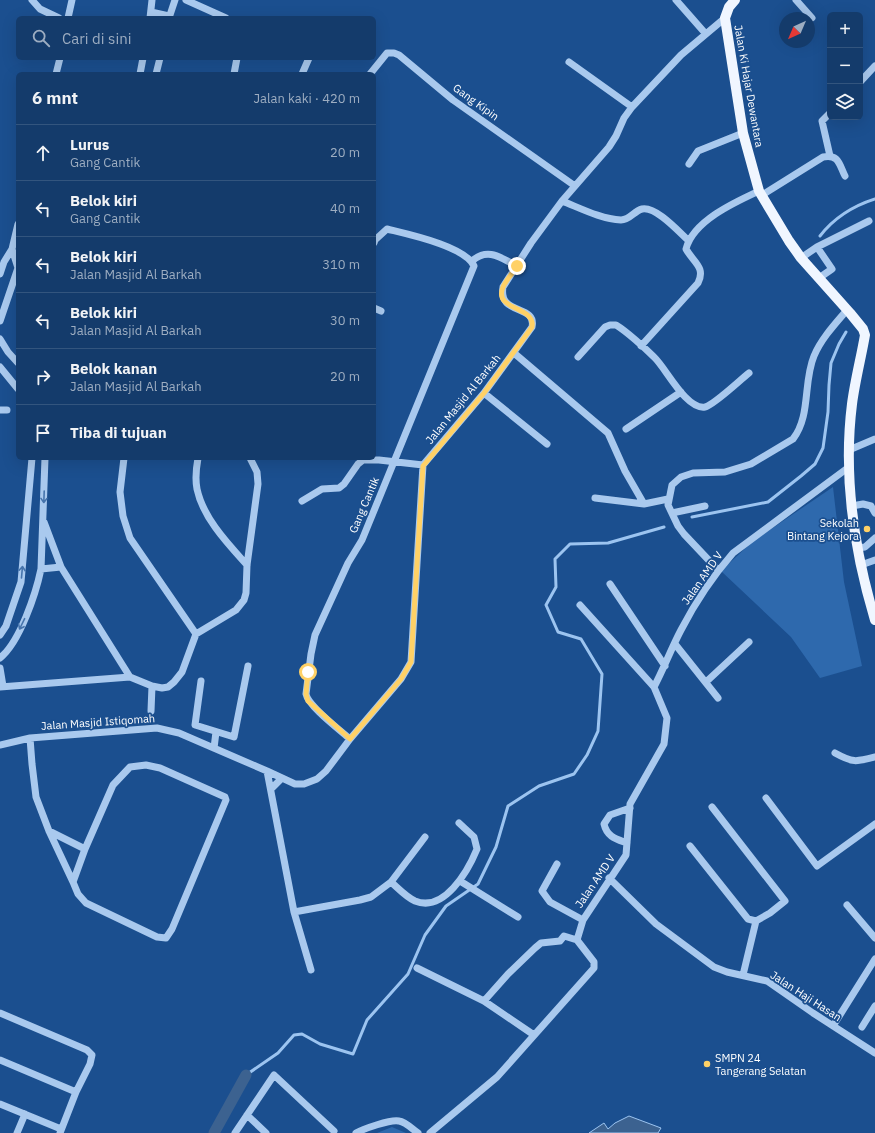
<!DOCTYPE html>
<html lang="id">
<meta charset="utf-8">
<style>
:root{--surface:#143b6b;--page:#1d4271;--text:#f1f3f6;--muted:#9dadc1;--line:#33557e}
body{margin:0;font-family:"IBM Plex Sans",sans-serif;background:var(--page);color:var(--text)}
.controls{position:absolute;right:12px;top:12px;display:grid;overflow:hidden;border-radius:6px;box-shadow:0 4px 16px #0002}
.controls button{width:36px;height:36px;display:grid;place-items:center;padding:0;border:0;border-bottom:1px solid var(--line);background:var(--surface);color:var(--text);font:20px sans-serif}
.compass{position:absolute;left:779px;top:12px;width:36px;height:36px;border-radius:50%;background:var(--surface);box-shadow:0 4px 16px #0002;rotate:224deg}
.stop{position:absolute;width:12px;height:12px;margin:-9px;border:3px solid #ffd166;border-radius:50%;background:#fff}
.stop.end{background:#ffd166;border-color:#fff;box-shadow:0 1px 4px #0008}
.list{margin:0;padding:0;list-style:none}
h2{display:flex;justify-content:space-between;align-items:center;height:52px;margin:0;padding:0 16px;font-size:17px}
h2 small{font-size:13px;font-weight:400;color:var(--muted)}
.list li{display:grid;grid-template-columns:26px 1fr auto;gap:12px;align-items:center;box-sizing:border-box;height:56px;padding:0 16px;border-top:1px solid var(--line)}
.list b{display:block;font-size:15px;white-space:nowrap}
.list p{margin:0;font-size:13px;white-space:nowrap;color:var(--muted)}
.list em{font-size:13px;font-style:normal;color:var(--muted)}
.icon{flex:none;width:22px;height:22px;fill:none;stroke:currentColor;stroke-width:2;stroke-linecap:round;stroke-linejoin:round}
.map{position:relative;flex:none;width:875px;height:1133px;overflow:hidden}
.search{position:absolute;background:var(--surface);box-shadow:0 4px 16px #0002;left:16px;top:16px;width:360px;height:44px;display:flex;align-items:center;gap:10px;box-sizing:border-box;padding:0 14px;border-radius:6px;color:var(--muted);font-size:15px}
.panel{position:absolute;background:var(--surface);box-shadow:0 4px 16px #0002;left:16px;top:72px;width:360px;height:388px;border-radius:6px}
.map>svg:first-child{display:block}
.green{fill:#2e69ad}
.water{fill:#3c6290;stroke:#9cc4f0}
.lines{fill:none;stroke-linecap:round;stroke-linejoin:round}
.stream{stroke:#9cc4f0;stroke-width:3}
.canal{stroke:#3c6290;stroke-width:11}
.minor{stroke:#a9c9ee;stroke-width:7}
.major{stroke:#f0f6ff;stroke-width:10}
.oneway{stroke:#4674ac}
.route{stroke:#ffd166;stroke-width:5}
.poi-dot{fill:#ffd166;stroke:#1b4f8f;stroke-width:1.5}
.labels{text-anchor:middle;stroke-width:3.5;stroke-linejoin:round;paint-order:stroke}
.street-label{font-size:11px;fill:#fff;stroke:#1b4f8f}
.poi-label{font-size:11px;fill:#fff;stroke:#1b4f8f;text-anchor:end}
</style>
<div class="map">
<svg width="875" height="1133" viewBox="0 0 875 1133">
<rect width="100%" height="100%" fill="#1b4f8f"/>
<path class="green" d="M833 487 844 582 862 666 820 678 791 637 721 571 752 542Z
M392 1127 406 1133H377Z"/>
<path class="water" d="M629 1116 661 1128 658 1133H589L604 1123 608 1129 615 1123Z"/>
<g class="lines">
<path class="stream" d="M820 236C834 218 853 206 875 199
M692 517 768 502 801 476 815 464 823 448 828 412 829 385 831 363 839 344 846 332
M246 1075 278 1053 294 1035 302 1034 320 1044 353 1054 367 1020 408 974 425 935 446 906 478 884 496 847 508 806 539 786 574 774 587 755 598 731 602 674 581 639 558 632 546 605 556 587 555 559 570 544 608 543 664 527"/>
<path class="canal" d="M214 1133 246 1075"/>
<path class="minor" d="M32 0 40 9 59 18
M186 0 226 18
M676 0 705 33
M796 0 812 18
M151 12 169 16
M68 18 72 0
M150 18 152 0
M169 18 175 0
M569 62 632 107
M56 74 60 58
M140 74 143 58
M156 74 160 58
M234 74 237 58
M302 74 309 58
M370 74 387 53H394L399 55 453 100 575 186
M860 82 875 66
M830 113 822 121 830 156
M689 164 698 151 743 133
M762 195 823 157C839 154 839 164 845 176
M562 201C580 208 601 219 621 220 630 220 634 211 642 209 656 206 679 232 689 241
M817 247 832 269 819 278
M12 249 18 268
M801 258 817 247 869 221
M472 261C488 247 501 258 517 266
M0 274 4 262 12 249 18 224
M374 308 381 311
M0 321 18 268
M0 339 8 352 18 363
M641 346 698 283C706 267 693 262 686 249 693 221 735 202 759 191
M514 353 608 433 625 471 644 504 668 499
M578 357 605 327 610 325H616C626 331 645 348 654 357 666 368 686 410 705 407 714 405 740 380 749 373
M0 367 18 389
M484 393 547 444
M0 410H7
M626 429 681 392
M849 450 875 439
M124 458 120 492 123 516 130 538 196 634
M198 458C196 469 195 479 197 489 203 518 228 544 247 565
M595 498 644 504
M302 501 322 489 339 488 344 484 358 464 363 460H379L423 465
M852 506 863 504 871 506 875 513
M672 513 705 506
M44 522 61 567 130 677
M857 548 865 547 875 538
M861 565 875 560
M41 569 61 567
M718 570 684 534 678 526 668 505 672 485 681 477 693 473 725 472 751 464 793 439C811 416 803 382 814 356 821 339 835 324 847 310
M610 584 665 666
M0 635 6 626 21 582 32 458
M675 644 718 698
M0 658C20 642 36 593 41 569L45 458
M0 668 3 686
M201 681 195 725 234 737 248 666
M706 682 749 642
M0 687 130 677 152 686 162 688 168 687 174 682 182 672 196 634 236 610 244 600 246 593 247 565 258 484 257 472 250 458
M654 687C664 668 671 649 681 630 695 603 712 577 733 553L849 467
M151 711 152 686
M30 738 32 764 36 797 49 831 73 882 85 849 113 785 130 767 146 765 160 768 225 797 226 800 172 929 166 938 157 937 86 903 78 894 73 882
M350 739C340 730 308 706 306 694L311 654 315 635 348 563 362 540 474 266C465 246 407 234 387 229L375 240 374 243
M0 745 30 738 157 728 179 733 267 771 295 784H304L317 779 326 771 350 739 401 679 411 662 423 465 484 393 532 327C537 304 498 316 503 287L531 243 562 201 609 147 616 136 624 118 632 107 681 55 725 18
M214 748 216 732
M835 753C853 763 856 762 875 757
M267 771 294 912 360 900 371 897 391 882C398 888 406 897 415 901 444 913 468 871 477 849L474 837 459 823
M271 789 282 778
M766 798 817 866 875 824
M712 807 785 901 770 913 756 921 743 975
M49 831 85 849
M627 843C616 839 607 837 604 824L610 815 630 808
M690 846 748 919 756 921
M557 864 542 891 550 902 583 920
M609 878 656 924 714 967 727 972 767 981 813 1013 875 1053
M460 881 518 917
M391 882 425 837
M847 905 875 938
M294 912 311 970
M417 968 484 1001 534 1035
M484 1001 508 974 535 948 541 943 560 941 564 936 577 940
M0 1013 87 1050 92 1055 90 1064 76 1092 60 1133
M833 1026 875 959
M862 1027 875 1006
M0 1060 76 1092
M0 1104 61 1129
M247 1115 266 1133
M17 1133 25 1114
M235 1133 274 1075 334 1131
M356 1133C363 1129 391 1119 399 1121 406 1122 412 1129 418 1133
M430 1133 497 1077 594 968V962L577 940 583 920 626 855 630 804 664 744 667 718 654 687 580 605"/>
<path class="major" d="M735 0 729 7 725 18 743 133 759 191 789 241 801 258 850 313 863 329 865 335C861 358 855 381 852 404 843 476 854 550 875 620"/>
</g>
<defs><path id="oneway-shaft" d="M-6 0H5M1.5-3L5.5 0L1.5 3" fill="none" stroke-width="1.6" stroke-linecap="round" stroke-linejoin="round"/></defs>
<g class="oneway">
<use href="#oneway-shaft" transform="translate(44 497) rotate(92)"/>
<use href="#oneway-shaft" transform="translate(22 572) rotate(-85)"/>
<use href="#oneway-shaft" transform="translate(22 624) rotate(116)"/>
</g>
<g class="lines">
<path class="route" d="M308 672 306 694 308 701 350 739 401 679 411 662 423 466 484 393 532 327C536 306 493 311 503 287 506 280 513 273 517 266"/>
</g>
<g class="poi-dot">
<circle cx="867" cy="529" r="4"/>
<circle cx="707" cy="1064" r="4"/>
</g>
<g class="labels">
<g class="street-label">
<text transform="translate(749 86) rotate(80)" y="4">Jalan Ki Hajar Dewantara</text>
<text transform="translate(476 102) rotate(36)" y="4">Gang Kipin</text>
<text transform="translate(463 399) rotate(-51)" y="4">Jalan Masjid Al Barkah</text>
<text transform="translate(364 505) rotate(-67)" y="4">Gang Cantik</text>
<text transform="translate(702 578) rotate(-55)" y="4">Jalan AMD V</text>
<text transform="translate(98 722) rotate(-4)" y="4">Jalan Masjid Istiqomah</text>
<text transform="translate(595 881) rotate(-56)" y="4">Jalan AMD V</text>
<text transform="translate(806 996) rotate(33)" y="4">Jalan Haji Hasan</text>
</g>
<g class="poi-label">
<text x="859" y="527">Sekolah<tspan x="859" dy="13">Bintang Kejora</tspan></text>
<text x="715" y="1062" text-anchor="start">SMPN 24<tspan x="715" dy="13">Tangerang Selatan</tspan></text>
</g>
</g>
</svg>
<div class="controls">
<button>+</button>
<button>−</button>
<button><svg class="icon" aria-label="layers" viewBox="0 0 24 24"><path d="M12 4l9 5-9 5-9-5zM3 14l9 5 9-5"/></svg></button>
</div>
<svg class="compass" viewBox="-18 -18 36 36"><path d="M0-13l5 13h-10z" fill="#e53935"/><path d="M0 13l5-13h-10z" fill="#9dadc1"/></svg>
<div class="stop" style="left:308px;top:672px"></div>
<div class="stop end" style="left:517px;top:266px"></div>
<div class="search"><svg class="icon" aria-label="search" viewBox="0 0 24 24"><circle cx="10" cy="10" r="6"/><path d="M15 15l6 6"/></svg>Cari di sini</div>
<section class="panel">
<h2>6 mnt<small>Jalan kaki · 420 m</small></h2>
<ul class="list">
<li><svg class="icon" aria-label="ahead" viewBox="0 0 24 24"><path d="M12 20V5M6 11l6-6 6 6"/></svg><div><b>Lurus</b><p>Gang Cantik</p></div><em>20 m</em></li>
<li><svg class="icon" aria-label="left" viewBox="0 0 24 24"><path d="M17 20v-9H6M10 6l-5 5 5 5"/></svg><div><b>Belok kiri</b><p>Gang Cantik</p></div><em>40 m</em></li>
<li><svg class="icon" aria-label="left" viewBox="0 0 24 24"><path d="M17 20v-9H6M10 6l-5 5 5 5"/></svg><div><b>Belok kiri</b><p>Jalan Masjid Al Barkah</p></div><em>310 m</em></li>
<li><svg class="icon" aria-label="left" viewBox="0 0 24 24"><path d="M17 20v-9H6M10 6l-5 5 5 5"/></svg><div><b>Belok kiri</b><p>Jalan Masjid Al Barkah</p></div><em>30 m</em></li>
<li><svg class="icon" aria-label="right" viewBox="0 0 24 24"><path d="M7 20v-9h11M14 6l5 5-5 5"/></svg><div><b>Belok kanan</b><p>Jalan Masjid Al Barkah</p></div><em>20 m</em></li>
<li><svg class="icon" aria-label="arrive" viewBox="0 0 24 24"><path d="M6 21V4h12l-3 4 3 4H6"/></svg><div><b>Tiba di tujuan</b></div></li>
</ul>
</section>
</div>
